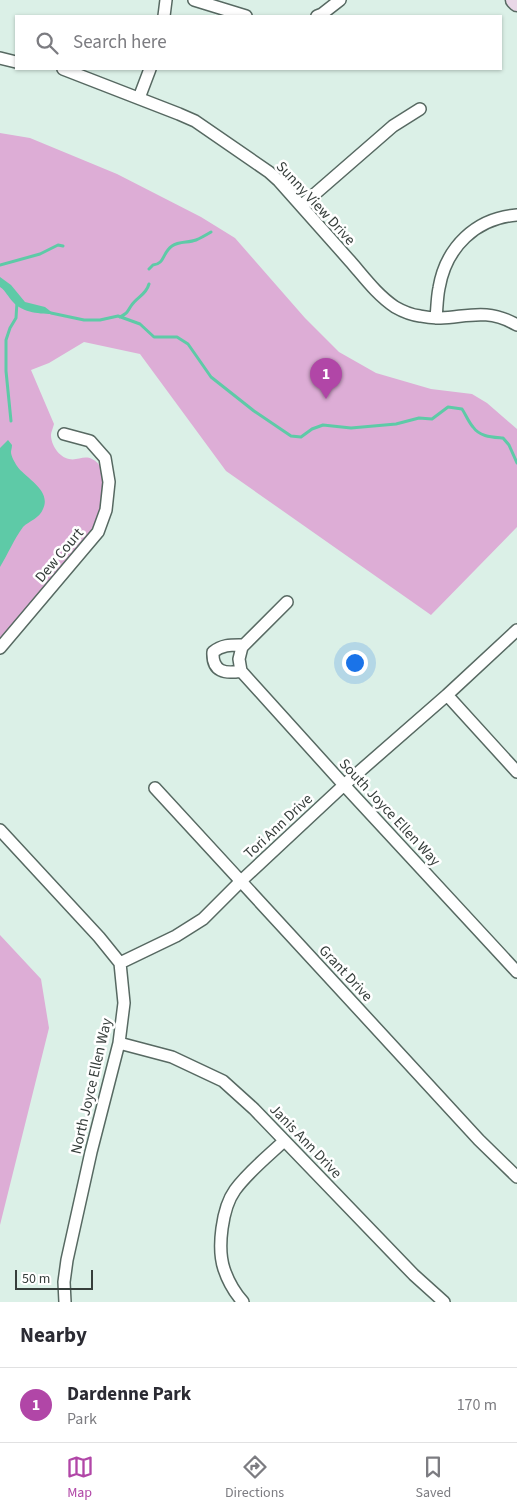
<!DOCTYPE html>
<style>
:root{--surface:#fff;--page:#f2f2f3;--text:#2b2b33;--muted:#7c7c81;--line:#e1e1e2;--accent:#b146a7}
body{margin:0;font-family:"Source Sans 3",sans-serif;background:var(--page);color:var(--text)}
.scale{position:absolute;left:15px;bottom:12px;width:78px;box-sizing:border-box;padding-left:5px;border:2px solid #363e3b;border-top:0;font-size:14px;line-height:18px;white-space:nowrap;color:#363e3b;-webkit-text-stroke:4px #fff;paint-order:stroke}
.you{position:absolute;left:354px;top:662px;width:18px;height:18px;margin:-12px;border:4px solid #fff;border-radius:50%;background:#1a73e8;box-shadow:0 0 0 8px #1a73e833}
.badge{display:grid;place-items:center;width:32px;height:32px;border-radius:50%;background:var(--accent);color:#fff;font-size:16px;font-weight:700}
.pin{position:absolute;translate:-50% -41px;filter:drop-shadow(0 1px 2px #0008)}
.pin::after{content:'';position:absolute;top:26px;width:18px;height:15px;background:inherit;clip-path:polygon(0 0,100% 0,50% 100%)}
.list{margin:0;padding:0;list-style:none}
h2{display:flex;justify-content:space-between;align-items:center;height:65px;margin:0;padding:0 20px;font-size:21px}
h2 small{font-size:16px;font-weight:400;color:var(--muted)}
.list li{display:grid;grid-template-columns:32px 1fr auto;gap:15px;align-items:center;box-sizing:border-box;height:75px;padding:0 20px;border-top:1px solid var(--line)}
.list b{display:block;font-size:19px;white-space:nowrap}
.list p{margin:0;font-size:16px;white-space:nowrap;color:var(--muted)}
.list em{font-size:16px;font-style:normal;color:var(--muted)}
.icon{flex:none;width:28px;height:28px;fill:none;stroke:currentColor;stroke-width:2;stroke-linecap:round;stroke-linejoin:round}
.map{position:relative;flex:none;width:517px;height:1302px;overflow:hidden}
.search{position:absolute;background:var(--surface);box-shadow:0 1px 4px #0004;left:15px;right:15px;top:15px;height:55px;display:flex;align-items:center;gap:12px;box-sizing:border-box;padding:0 18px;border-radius:0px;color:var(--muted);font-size:19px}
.sheet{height:140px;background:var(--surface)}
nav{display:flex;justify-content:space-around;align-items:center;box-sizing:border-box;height:70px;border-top:1px solid var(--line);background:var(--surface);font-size:14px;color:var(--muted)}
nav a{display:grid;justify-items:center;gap:2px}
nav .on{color:var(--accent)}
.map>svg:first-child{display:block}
.green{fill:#ddadd6}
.water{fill:#5ecaa7}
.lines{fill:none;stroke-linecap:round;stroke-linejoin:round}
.stream{stroke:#5ecaa7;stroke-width:3}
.street-casing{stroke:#576962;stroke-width:14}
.secondary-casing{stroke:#576962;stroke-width:19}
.street{stroke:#fff;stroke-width:11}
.secondary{stroke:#e9d7e7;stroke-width:16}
.labels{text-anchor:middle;stroke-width:5;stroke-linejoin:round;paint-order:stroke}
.street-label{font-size:15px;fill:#363e3b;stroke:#fff}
</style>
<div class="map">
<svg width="517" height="1302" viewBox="0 0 517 1302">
<rect width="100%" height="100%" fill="#dbf0e7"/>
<path class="green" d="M0 133 30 138 117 174 201 217 235 238 305 318 339 352 376 373 431 389 472 394 487 403 517 429V527L431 615 226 471 140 354 84 342 49 363 31 370 54 424C53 428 51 432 51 435 51 445 59 457 69 459 77 461 84 455 92 459 110 466 104 506 97 520 94 526 90 531 87 537L0 638Z
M0 935 41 979 49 1028 0 1225Z"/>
<path class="water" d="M0 277 11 285 25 302 45 307 54 314C41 314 23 313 13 302 8 297 6 291 0 287Z
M8 440 12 445C12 448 11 450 11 452 11 456 15 463 17 466 25 478 52 490 43 509 40 518 29 521 23 527 14 539 8 554 0 567V448Z"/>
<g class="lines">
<path class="stream" d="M0 265 40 254 58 245 63 246
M149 269 153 265C165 264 162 253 172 246 179 241 188 243 196 240 201 238 206 235 211 232
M51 313 84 320H100L118 316 140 324 154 337H177L188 344 211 377 254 411 291 436 301 437 312 429 323 425 351 428 396 424 419 418 432 419 448 407 462 409C466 415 468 421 473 427 480 437 492 437 503 438L509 445 517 463
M120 317C128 313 127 312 131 306 137 297 146 295 149 284
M11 421 6 371V340L10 328 16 318 17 302"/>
<g class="street-casing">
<path id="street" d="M194 0 246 16
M164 16 166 0
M317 16 322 14 340 0
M0 58 16 62
M63 69 179 114 195 121 269 172 279 181C302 207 326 234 350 261 364 277 377 295 395 307 402 311 412 315 420 316 456 324 479 303 517 325
M139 98 150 69
M301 206 393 126 420 109
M436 318C437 308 437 298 439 288 446 247 476 218 517 215
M287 602 242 647 239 659 241 671 344 785 517 972
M0 648 98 532 106 510 109 482 105 458 90 441 64 434
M241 671C225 674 212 672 213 652 223 644 232 645 244 645
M447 695 517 772
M155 788 479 1140 517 1177
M0 830 99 937 120 963 124 1003 119 1043 91 1152 67 1260 64 1282 65 1302
M120 963 176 936 203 919 241 881 344 785 447 695 517 630
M119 1043 172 1057 223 1081 254 1109 414 1275 444 1302
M243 1302C235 1293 228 1281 224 1269 217 1248 222 1208 235 1190 248 1172 267 1157 284 1141"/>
</g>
<g class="secondary-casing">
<path id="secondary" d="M514 0 517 3"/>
</g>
<use href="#street" class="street"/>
<use href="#secondary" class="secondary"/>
</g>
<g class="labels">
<g class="street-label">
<text transform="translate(316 203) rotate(47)" y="5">Sunny View Drive</text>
<text transform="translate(59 555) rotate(-50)" y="5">Dew Court</text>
<text transform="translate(390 812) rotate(47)" y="5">South Joyce Ellen Way</text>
<text transform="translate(278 826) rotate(-43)" y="5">Tori Ann Drive</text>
<text transform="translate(346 973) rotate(47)" y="5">Grant Drive</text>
<text transform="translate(91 1086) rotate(-77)" y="5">North Joyce Ellen Way</text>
<text transform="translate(306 1141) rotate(46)" y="5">Janis Ann Drive</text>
</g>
</g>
</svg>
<div class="scale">50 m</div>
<div class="you"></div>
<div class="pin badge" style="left:326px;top:399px">1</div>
<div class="search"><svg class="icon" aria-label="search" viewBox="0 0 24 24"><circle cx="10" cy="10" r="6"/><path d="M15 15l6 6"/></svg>Search here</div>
</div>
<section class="sheet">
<h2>Nearby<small></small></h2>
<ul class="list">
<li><span class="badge">1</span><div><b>Dardenne Park</b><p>Park</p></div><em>170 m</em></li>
</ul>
</section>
<nav>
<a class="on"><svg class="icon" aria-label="map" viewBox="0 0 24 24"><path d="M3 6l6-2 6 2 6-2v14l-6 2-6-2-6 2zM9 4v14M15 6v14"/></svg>Map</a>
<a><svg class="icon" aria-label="directions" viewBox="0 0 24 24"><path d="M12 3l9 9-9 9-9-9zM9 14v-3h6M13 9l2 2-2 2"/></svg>Directions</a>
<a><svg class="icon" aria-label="saved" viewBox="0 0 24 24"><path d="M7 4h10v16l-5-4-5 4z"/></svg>Saved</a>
</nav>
